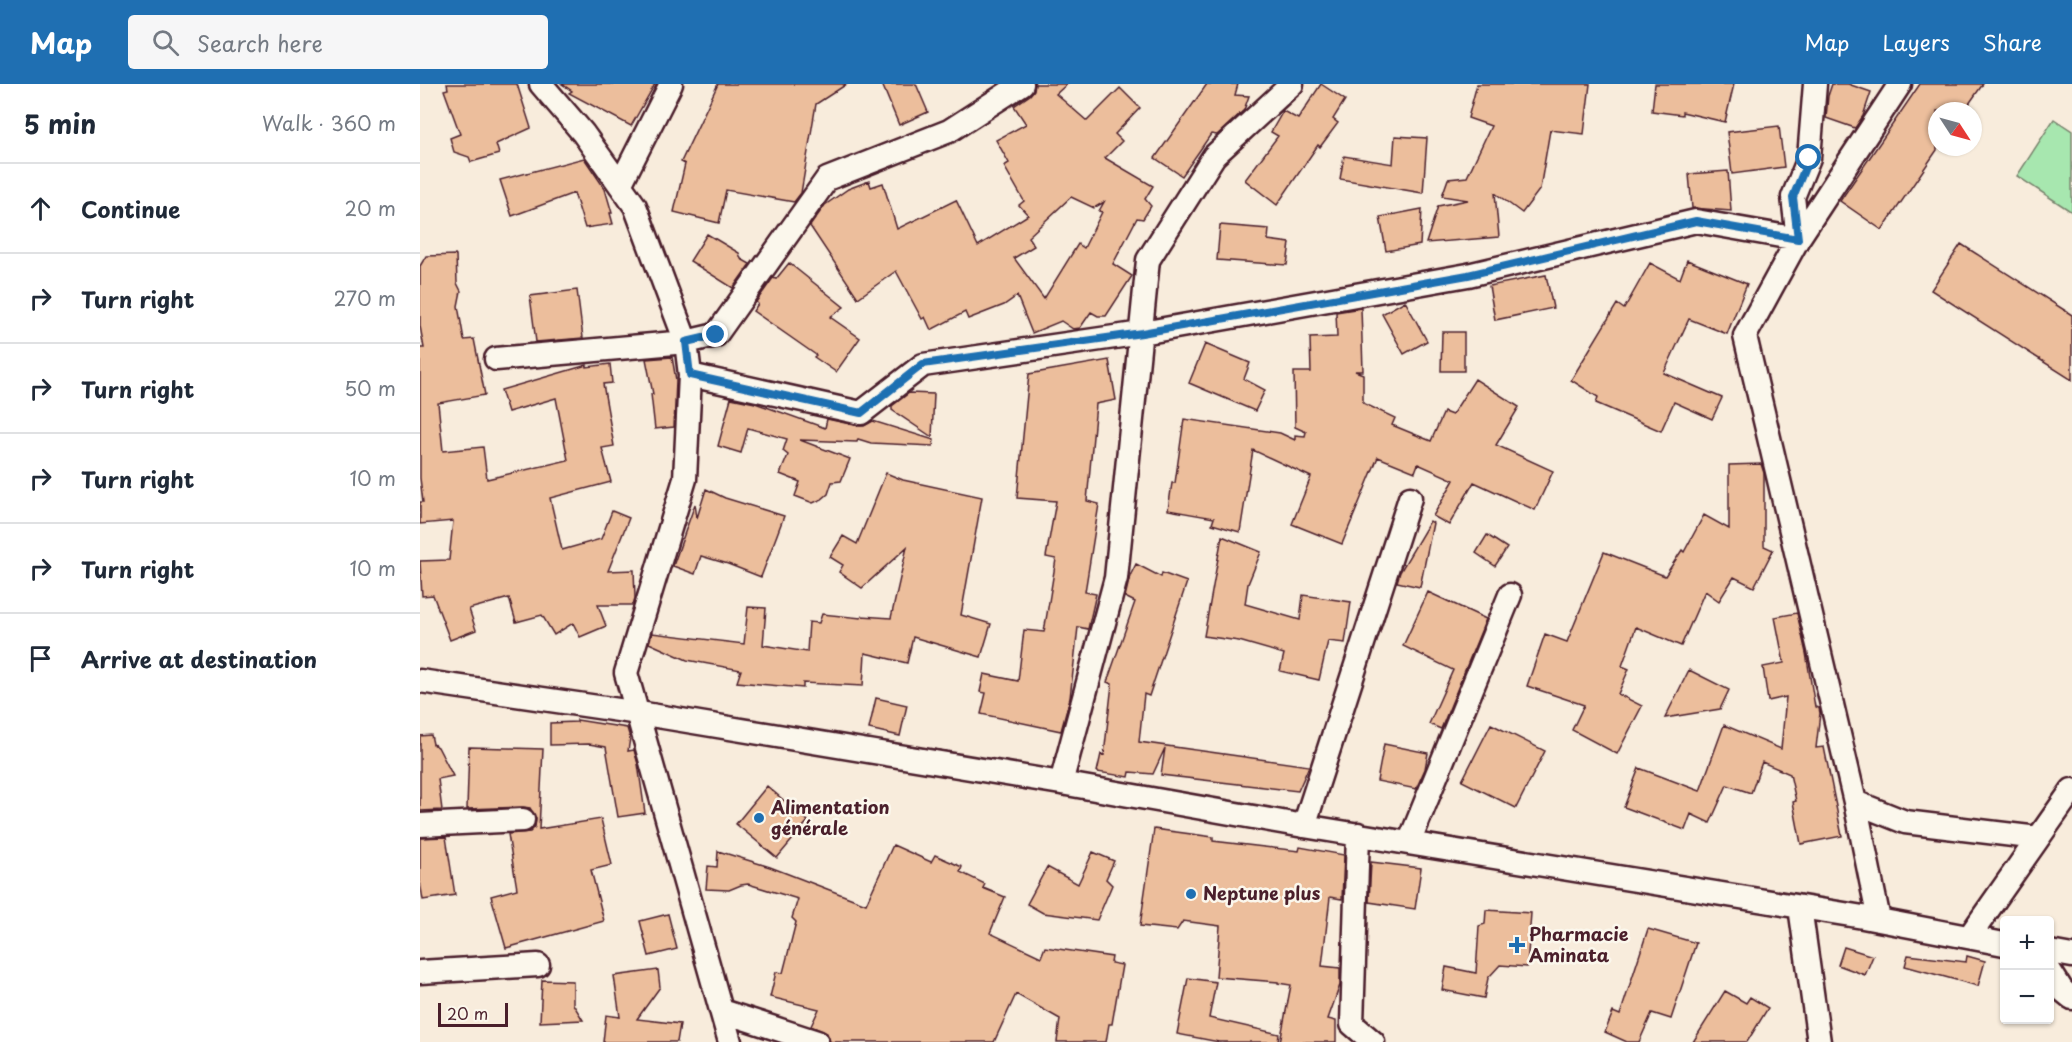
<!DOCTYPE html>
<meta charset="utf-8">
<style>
:root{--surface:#fff;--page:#f6f6f7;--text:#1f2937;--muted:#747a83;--line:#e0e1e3;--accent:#1f6fb2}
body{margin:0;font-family:"Playpen Sans",sans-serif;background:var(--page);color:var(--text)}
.controls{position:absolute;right:18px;bottom:18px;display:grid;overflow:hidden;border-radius:6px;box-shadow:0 2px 4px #0004}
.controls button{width:54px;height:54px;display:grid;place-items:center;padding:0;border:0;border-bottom:2px solid var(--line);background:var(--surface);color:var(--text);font:30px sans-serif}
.compass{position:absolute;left:1508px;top:18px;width:54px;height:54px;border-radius:50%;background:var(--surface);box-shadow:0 2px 4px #0004;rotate:126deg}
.scale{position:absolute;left:18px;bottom:15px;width:70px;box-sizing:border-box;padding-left:6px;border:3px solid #4a1f2b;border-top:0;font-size:16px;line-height:21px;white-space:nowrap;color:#4a1f2b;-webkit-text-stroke:4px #fbf7ec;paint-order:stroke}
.stop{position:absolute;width:18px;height:18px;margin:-14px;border:4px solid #1f6fb2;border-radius:50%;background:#fff}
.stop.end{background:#1f6fb2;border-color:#fff;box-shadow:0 2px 6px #0008}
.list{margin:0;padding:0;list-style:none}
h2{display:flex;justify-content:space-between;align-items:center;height:78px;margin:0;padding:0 24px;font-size:26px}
h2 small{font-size:20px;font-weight:400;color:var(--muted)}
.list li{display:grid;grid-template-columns:39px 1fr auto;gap:18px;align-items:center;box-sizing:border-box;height:90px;padding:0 24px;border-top:2px solid var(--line)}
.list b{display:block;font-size:22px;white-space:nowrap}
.list em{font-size:20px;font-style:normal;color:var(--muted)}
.icon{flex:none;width:33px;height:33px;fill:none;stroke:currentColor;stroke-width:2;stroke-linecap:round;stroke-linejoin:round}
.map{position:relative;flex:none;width:1652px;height:958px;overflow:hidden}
header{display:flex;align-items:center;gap:36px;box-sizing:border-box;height:84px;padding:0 30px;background:var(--accent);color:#fff}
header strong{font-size:28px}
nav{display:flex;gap:33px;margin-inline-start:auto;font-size:21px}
.search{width:420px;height:54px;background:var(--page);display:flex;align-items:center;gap:15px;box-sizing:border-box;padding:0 21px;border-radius:6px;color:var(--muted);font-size:22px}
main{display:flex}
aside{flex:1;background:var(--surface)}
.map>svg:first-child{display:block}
.grass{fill:#a7e7af;stroke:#78836d;stroke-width:1.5}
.building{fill:#ecbe9c;stroke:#4a1f2b;stroke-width:1.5;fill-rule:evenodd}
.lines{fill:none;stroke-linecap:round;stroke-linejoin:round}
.minor-casing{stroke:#4a1f2b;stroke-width:27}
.minor{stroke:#fbf7ec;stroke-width:22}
.route{stroke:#1f6fb2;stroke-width:8}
.poi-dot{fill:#1f6fb2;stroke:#fbf7ec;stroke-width:2}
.labels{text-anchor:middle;stroke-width:5;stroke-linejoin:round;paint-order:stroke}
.poi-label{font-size:18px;font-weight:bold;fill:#4a1f2b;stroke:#fbf7ec;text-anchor:start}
</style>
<header>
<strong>Map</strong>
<div class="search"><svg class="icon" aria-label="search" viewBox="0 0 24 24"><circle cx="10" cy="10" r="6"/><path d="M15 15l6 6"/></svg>Search here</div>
<nav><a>Map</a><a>Layers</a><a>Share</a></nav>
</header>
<main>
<aside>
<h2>5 min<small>Walk · 360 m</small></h2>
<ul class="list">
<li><svg class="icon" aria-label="ahead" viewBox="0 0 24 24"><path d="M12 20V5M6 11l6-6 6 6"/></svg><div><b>Continue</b></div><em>20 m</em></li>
<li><svg class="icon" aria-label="right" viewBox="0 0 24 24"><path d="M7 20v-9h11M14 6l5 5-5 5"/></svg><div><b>Turn right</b></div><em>270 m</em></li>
<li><svg class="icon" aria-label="right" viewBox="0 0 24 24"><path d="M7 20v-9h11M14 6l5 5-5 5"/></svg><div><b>Turn right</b></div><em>50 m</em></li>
<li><svg class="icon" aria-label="right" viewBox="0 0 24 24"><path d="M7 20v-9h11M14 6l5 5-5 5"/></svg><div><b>Turn right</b></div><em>10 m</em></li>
<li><svg class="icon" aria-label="right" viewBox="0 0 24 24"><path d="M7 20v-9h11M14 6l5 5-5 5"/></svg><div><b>Turn right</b></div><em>10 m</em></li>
<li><svg class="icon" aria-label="arrive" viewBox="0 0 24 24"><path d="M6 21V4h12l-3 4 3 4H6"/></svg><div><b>Arrive at destination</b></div></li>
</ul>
</aside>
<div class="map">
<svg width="1652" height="958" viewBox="0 0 1652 958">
<rect width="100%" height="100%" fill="#f8ecdc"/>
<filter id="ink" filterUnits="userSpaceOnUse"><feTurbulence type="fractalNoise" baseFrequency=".0167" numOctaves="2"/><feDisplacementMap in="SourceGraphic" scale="12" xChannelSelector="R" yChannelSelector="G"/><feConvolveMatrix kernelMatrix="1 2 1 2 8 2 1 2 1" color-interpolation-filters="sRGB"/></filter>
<g filter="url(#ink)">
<path class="grass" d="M1634 35 1652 47V128L1597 92Z"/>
<path class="building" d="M27 0H97L111 44 76 60 79 70 51 78 49 73 34 68 30 54 40 50 24 6 28 5Z
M142 0H235L211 42 149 9 152 7Z
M298 0H427L396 20 381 109 374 118 306 106 299 139 254 128 265 80 261 78Z
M462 0H496L508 28 479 41Z
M615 0H647L636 10 667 37 700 4 720 24 695 50 702 57 685 74 733 102 725 115 731 122 723 135 717 134 693 180 712 192 686 232H678L671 228 660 244 653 245 641 237 612 249 597 212 584 221 548 235 545 228 511 246 505 233 502 235 476 187 438 214 390 142 405 121 428 105 449 97 451 103 463 99 477 145 536 116 558 162 608 131 599 121 604 117 584 82 589 79 576 56 606 40 594 22 610 11 614 6ZM651 113 674 124 684 118 679 127 682 128 664 164 658 160 624 215 594 174 614 162 608 153Z
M787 0H818L815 11 829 12 824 26 797 51 791 50 762 92 735 74Z
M901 0 925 16 913 35 918 39 900 63 898 61 857 121 825 96 858 52 851 48 863 27 878 35Z
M1057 0H1170L1164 50 1130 46 1120 105 1102 129 1075 109 1079 153 1006 159 1018 122 1048 116 1022 112 1028 95 1047 93 1071 42 1048 34Z
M1235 0H1314L1305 38 1262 28V31L1232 27Z
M1412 0H1428L1451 8 1443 32 1435 44 1406 34 1408 12Z
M1500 0H1563L1544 27H1517V66L1462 146 1420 117Z
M1359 42 1364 83 1312 90 1307 48Z
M975 52 1007 54 1003 109 920 95 924 72 973 80Z
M164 74 185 105 192 129H190L193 140 165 144 154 109 92 132 80 96Z
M1308 87 1311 127 1272 124 1269 90Z
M1002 125 1000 161 966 167 960 133Z
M800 141 849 145 848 156 870 159 867 181 797 176Z
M287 150 319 169 321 175 330 180 313 204 270 177Z
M1541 160 1652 231V296L1511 206Z
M36 171 37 199 41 207 38 222 44 256 54 255 65 311 18 319 23 367 63 363 67 395 148 376 136 314 88 328 81 306 167 281V283L190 280 192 299 183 300 194 362 182 364 191 398 130 414 142 466 181 455 192 427 209 434 188 487 214 486 215 514 213 521H178L186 542 160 553 153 539 134 551 122 531 96 538 89 514 49 525 56 546 30 556 13 511 2 512 0 477 29 476 33 437 0 440V418H3L0 394V264H4L0 242V182L6 172Z
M1267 176 1327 200 1307 250 1269 235 1244 289 1302 314 1292 335 1254 318 1241 347 1176 319 1178 313 1151 296 1197 220 1204 225 1230 179 1260 195Z
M369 179 424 223 410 233 440 254 416 288 394 273 396 271 333 227 338 220 336 218 353 194 356 195Z
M1126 191 1133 224 1075 236 1069 202Z
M157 206 163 254 116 258 110 212Z
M985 217 1007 257 984 270 962 230Z
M941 224 943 287H935L943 290V319L975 334 972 341 1011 357 1024 328 1032 331 1055 295 1099 323 1076 361 1133 387 1115 426 1054 398 1029 441 1013 432 1034 396 998 380 995 388 958 373 922 460 872 440 891 393 833 366 820 448 792 440 794 434 748 426 752 399H755L764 335 860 349 875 356V351L885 352 886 348 875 343 874 288H891L890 254 917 253 916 228Z
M1022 248H1044V287H1021Z
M785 260 830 279 824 295 845 306 835 327 769 299Z
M252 273 256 296 254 343 235 345 231 310H233L226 275Z
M689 276 696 316 676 320 667 417 679 420 665 508 676 510 668 545 658 543 650 614 641 647 561 630 566 609 560 608 564 590 598 597 604 546 624 548 636 475 626 473 636 417 597 414 609 290Z
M489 309 514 310 512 353 472 326V322Z
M311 314 335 319 405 344 407 335 439 342H444L453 337 514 356 513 362 451 359 438 355 437 358 380 356 430 375 421 397 412 398 408 410 402 415 393 419 375 412 380 398 360 390 368 371 363 367 367 355 328 344 321 369 298 362Z
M1341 380 1344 389V462L1353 466 1334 503 1314 493 1299 517 1285 507 1261 562 1216 543 1202 582 1209 585 1198 610 1222 622 1197 670 1152 646 1164 621 1107 602 1125 550 1147 558 1184 468 1245 492 1262 466 1264 468 1284 431 1309 445V381Z
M466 389 483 396 562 413 541 531 571 540 561 573 493 553 487 579 445 569 443 602 383 599V604L317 598 321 586 267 576 229 559 232 549 324 560 328 523 346 524 343 561 387 568 389 538 399 539 402 530 441 534 442 532 471 534 487 463 442 504 419 488 423 481 410 473 423 452 437 460Z
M286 405 305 414 364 432 341 493 308 480 281 472 275 490 253 482 275 420 277 434Z
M1010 437 1013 439 1000 503 977 498 980 488Z
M1067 451 1087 464 1075 482 1056 469Z
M802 452 841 468 828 500 825 520 880 536 883 511 931 518 925 559 908 557 899 596 860 587 864 570 819 557 784 552Z
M716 480 741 493 742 489 767 498 729 612 724 610 719 658 889 682 878 707 741 691 745 664 733 690 710 688 709 693 677 688 681 670 684 671 692 600 687 598 715 518 705 513 710 492Z
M1008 508 1066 535 1021 645 1009 640 1033 586 983 562Z
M1377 529 1386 569 1395 623 1399 624 1400 629 1396 664 1404 663 1422 752 1381 760 1373 718 1376 717 1370 690 1342 678 1331 709 1307 701 1290 739 1271 730 1265 746 1204 723 1219 684 1280 707 1304 641 1361 665 1366 613 1348 617 1343 583 1364 579 1355 533Z
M1269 586 1309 606 1300 625 1245 634Z
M456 614 487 621 480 652 449 645Z
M157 636 207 644 210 654 208 667 214 666 218 680 225 729 198 733 186 663 169 660 130 661V639L157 638Z
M1071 640 1125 667 1096 724 1042 697Z
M11 651 13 660 18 663 33 692 18 695 22 726 0 727V652Z
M964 660 1008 669 1005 685 996 705 957 697Z
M49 663 123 665 119 745 181 735 192 781 171 786 184 837 86 864 71 812 97 805 88 750 110 748 115 743 116 735 110 724 103 723 47 725Z
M347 702 388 737 357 774 316 740Z
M734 745 793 753V757L879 767 880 763 924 771 922 815 910 813 902 882 920 884V901L908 935 916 937V958H860L871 901 858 899V898L796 893 800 842 763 837 757 846 720 842Z
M26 753 35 811 3 816 0 797V754Z
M473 761 511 778 515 771 542 783 540 788 565 800 563 804 585 813 570 849 621 873 625 863 692 873 691 879 702 881 692 940H689L686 958H637L640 935 596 910 574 958H410L407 949 391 942 399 925 350 913 356 888 363 889 376 838 372 834 378 815 328 800 321 801 309 806 286 805 288 782 297 783 298 767 350 783 446 820Z
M673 768 694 777 686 795 692 801 677 836 623 829 607 820 627 783 658 800Z
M951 778 1001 784 995 825 949 818Z
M1066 826 1111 829 1107 883 1080 881 1068 894 1064 914 1022 906 1026 883 1056 889 1059 842 1065 840Z
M248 830 257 865 229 872 220 837Z
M1228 845 1276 859 1251 935 1232 929 1219 958H1207L1185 948 1193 928 1200 931Z
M1424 863 1453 872 1445 891 1418 881Z
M1488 871 1546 878 1547 872 1565 877 1558 902 1485 882Z
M238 886 240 903 217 935 260 940 257 958H183L186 931 200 933 194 892Z
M768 894 796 898 789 934 859 950 858 958H799L757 950Z
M122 896 153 897V920L163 936 120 938Z
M1305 907 1326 919 1330 913 1348 924 1327 958H1273Z"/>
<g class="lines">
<g class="minor-casing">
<path id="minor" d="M121 0 163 49 215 122 266 258 270 291 265 395 206 589 310 958
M200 101 251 0
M76 275 266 258 296 251 407 95 529 47 602 0
M270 291 441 329 503 281 722 249 1048 191 1276 137 1378 155 1373 113 1389 74 1395 0
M0 597 219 629 641 699 884 742 1443 833 1584 860
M641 699 696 494 728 176 794 72 872 0
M1435 718 1485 738 1618 754
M0 741 103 736
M884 742 990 414
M938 750 932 940 953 958
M989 759 1090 511
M1380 823 1399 958
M1459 836 1435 718 1325 252 1378 155 1480 0
M1549 853 1652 706
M1630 868 1652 872
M1630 887 1642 906 1652 914
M0 888 118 881
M302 927 397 958"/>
</g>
<use href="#minor" class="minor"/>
</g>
</g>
<g class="lines" filter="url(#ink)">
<path class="route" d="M296 251 266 258 270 291 441 329 503 280 722 249 1048 191 1276 137 1378 155 1373 113 1389 74"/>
</g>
<g class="poi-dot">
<circle cx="339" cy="734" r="6"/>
<circle cx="771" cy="810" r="6"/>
<path d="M1094 852h6v6h6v6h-6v6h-6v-6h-6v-6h6z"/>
</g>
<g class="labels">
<g class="poi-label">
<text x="351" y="730">Alimentation<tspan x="351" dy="21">générale</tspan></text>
<text x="783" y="816">Neptune plus</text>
<text x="1109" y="857">Pharmacie<tspan x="1109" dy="21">Aminata</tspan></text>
</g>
</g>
</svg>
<div class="controls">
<button>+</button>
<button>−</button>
</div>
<svg class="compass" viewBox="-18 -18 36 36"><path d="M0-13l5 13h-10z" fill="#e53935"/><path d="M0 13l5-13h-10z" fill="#747a83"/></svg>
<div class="scale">20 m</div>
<div class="stop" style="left:1389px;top:74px"></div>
<div class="stop end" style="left:296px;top:251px"></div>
</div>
</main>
